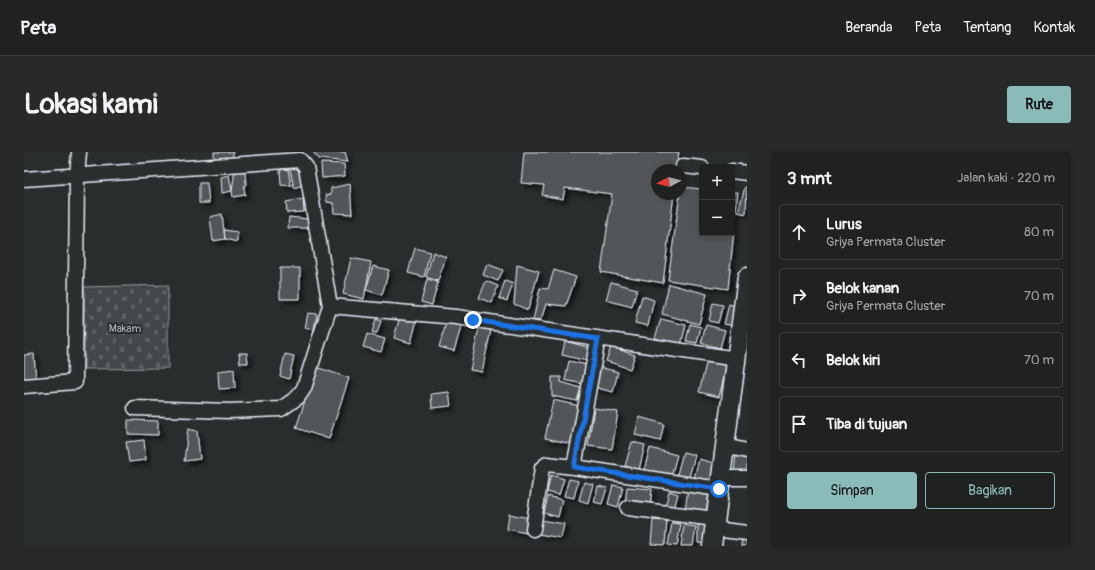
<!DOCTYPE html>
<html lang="id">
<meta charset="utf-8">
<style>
:root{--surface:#202222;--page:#282a2a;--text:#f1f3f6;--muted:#a2a4a5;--line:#3d3f40;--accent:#8bbbb9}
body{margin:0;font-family:Pangolin,sans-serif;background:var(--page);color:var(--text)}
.controls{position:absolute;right:12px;top:12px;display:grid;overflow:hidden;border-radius:4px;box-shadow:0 2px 6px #0003}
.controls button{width:36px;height:36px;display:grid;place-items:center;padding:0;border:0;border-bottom:1px solid var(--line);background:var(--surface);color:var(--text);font:20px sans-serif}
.compass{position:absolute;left:627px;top:12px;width:36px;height:36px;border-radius:50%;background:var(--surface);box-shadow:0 2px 6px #0003;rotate:263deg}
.stop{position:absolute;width:12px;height:12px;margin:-9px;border:3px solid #1a73e8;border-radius:50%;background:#fff}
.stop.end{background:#1a73e8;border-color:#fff;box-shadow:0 1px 4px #0008}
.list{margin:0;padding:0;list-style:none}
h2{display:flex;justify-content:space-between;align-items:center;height:52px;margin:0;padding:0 16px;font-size:17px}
h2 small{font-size:13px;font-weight:400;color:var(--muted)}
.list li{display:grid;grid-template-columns:26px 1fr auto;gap:12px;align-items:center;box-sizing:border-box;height:56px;margin:0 8px 8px;padding:0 8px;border:1px solid var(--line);border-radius:4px}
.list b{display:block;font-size:15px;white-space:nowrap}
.list p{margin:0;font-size:13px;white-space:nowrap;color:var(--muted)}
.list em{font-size:13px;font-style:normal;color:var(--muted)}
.actions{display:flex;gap:8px;padding:12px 16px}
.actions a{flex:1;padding:9px 0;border:1px solid var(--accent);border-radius:4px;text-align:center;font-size:14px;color:var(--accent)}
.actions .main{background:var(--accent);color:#111}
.icon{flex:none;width:22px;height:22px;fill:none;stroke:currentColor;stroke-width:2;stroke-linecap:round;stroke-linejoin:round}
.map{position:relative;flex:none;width:723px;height:394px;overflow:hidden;border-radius:4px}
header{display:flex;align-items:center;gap:24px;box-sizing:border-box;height:56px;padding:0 20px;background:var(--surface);border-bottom:1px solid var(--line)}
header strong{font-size:19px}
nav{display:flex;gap:22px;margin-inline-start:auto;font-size:14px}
.intro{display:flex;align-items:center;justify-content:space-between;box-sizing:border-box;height:96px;padding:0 24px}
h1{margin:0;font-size:28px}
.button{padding:10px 18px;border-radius:4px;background:var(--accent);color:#111;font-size:14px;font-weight:700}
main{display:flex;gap:24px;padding:0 24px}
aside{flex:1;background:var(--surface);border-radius:4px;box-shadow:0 2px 6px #0003}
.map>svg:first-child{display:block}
.cemetery{fill:url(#cemetery-stones);stroke:#959ca0}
.building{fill:#535759;stroke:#e8f1f8;filter:url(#shadow)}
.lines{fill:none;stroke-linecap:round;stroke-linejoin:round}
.minor-casing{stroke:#e8f1f8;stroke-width:17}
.major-casing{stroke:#e8f1f8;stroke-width:21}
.minor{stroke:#2a2d2e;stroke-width:14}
.major{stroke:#2a2d2e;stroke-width:18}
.route{stroke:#1a73e8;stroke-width:5}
.labels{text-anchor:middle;stroke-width:4;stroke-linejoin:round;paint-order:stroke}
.park-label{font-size:11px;fill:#aeb5ba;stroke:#2a2d2e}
</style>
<header>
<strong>Peta</strong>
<nav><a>Beranda</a><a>Peta</a><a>Tentang</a><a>Kontak</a></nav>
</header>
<div class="intro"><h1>Lokasi kami</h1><a class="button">Rute</a></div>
<main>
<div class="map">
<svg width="723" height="394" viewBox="0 0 723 394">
<defs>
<pattern id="cemetery-stones" width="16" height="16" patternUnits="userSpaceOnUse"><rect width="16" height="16" fill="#424648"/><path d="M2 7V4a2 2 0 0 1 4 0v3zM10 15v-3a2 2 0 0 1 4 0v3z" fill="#5d6163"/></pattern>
<filter id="shadow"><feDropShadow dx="3.5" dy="3.5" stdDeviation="2" flood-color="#0009"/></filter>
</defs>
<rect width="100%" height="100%" fill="#2a2d2e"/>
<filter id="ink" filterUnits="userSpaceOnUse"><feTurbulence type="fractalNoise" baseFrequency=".025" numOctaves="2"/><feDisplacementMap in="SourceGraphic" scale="8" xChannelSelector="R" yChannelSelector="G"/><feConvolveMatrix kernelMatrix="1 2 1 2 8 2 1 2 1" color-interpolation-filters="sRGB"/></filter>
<g filter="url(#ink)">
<path class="cemetery" d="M144 133V216L60 217V135Z"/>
<path class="building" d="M190 0H209V7L190 9Z
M289 0H321L324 10 295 7Z
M500 0H655L652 18H633V42H650L639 131 577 120 588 42 541 36 539 47 518 43 520 33 497 31Z
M297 11 320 12 321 24 298 26Z
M278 14 282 32 270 36 266 17Z
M211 17 221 19 222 32 220 35 221 43 209 45 208 39Z
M264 17 267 34 257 33 256 18Z
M205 23 208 39 198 41 197 25Z
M175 31H183L185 51H175Z
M326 32 328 62 310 61 309 51 303 50 302 43 307 42V36Z
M657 35 678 37V81H708V40H714L704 137 644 128 656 42H657Z
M721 35 723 36 722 62 714 60Z
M279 47 280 60 263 61 262 50Z
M198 62 201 87 189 89 186 65Z
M265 65 284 67V76H264Z
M200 78 213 80V90L201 87Z
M391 96 406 100 400 125 384 121Z
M409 100 422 105 414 129 402 125Z
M327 106 347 110 340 147 319 142Z
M463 112 479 118 474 129 459 123Z
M493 113 515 119 504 158 490 152Z
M349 114 365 118 358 143 342 138Z
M256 116H276V147H256Z
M530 118 552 125 542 154 522 152 517 168 509 169 516 136 524 137Z
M403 127 414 130 408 153 397 150Z
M462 129 474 134 468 151 455 146Z
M481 129 489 132 483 149 475 146Z
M587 130 613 137 608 155 582 148Z
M645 132 683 142 675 172 638 162Z
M618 144 630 148 624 174 611 171Z
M689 151 699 153 694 171 685 169Z
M705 152 715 155 710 174 700 172Z
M284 161 293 162 290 178 281 176Z
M376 164 393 168 387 191 370 186Z
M352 167 357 169 353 181 348 180Z
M637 167 662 173 657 193 631 186Z
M423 168 438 172 430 199 415 195Z
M666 172 677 175 673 191 662 189Z
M682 173 701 178 696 196 677 191Z
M455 176 467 178 458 220 446 218Z
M343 182 361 187 357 200 339 195Z
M541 189 567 196 563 209 538 203Z
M587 195 611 203 606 217 582 209Z
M215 201H223L224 211H216Z
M10 202 12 228 0 229V203Z
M261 202 270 204 265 227 256 224Z
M683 208 703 213 695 245 675 240Z
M545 209 563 213 559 232 541 228Z
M292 215 325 226 305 287 272 276Z
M575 215 594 220 589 240 569 235Z
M210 217 211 236 195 237 194 219Z
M528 225H537V230L557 236 553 249 528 244Z
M425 240 427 254 408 256 407 242Z
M529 248 556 254 548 292 521 286Z
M570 256 594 260 588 297 564 294Z
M615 265 640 272 636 289 611 283Z
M104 268 134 269V283L104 282Z
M164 277 173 279 176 307 160 309Z
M120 288 122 308 105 310 102 290Z
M608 290 621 293 615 318 601 314Z
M626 296 653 303 647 325 620 318Z
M659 300 671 303 664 329 652 326Z
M712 301 723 303V323L710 321Z
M675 307 693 312 688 331 670 326Z
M527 323 540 327 535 343 523 340Z
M545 327 554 329 550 346 540 344Z
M560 330 569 332 564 351 555 348Z
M589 333 599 335 594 355 584 352Z
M574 334 583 336 578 352 570 350Z
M603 335 628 337 626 355 601 352Z
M664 337 685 341 682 361 661 358Z
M645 339 654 342 650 357 641 355Z
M524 344 538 348 534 365 520 361Z
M485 362 505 366 502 381 483 377Z
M516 368 540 372 537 386 514 382Z
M629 368 643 369 641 393 627 392Z
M648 371 657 372 653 394 644 393Z
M674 372H684V392L674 391Z
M660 373 672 375 669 394H657Z
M718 385 723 386V394H717Z"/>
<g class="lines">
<g class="minor-casing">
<path id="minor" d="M659 14 678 16
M708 19 723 21
M0 27 276 8 282 15 306 154 432 165 713 207
M0 234 51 230 53 24 55 0
M111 256 205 259 257 257 274 245 280 236 306 154
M701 294 723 299
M550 315 574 187
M697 326H723
M604 356 691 367
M509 377 518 316 523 312 550 315 695 337
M690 377 723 381"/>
</g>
<g class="major-casing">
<path id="major" d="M688 394 723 125"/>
</g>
<use href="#minor" class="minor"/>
<use href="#major" class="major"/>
</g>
</g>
<g class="lines" filter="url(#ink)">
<path class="route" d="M449 168 574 187 550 315 695 337"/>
</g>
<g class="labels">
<g class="park-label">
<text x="101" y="180">Makam</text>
</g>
</g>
</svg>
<div class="controls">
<button>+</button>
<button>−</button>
</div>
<svg class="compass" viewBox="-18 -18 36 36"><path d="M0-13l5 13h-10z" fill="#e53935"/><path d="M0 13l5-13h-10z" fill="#a2a4a5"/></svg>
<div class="stop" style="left:695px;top:337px"></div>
<div class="stop end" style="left:449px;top:168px"></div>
</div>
<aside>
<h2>3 mnt<small>Jalan kaki · 220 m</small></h2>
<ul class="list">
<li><svg class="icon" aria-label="ahead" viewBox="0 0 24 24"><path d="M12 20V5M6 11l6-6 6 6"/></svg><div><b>Lurus</b><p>Griya Permata Cluster</p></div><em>80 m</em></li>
<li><svg class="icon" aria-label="right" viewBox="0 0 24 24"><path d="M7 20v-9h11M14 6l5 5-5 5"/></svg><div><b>Belok kanan</b><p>Griya Permata Cluster</p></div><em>70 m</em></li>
<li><svg class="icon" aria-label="left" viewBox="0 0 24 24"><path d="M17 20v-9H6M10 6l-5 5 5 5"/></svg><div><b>Belok kiri</b></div><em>70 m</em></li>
<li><svg class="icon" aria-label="arrive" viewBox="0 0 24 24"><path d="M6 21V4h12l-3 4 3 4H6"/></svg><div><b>Tiba di tujuan</b></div></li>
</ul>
<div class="actions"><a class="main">Simpan</a><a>Bagikan</a></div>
</aside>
</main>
